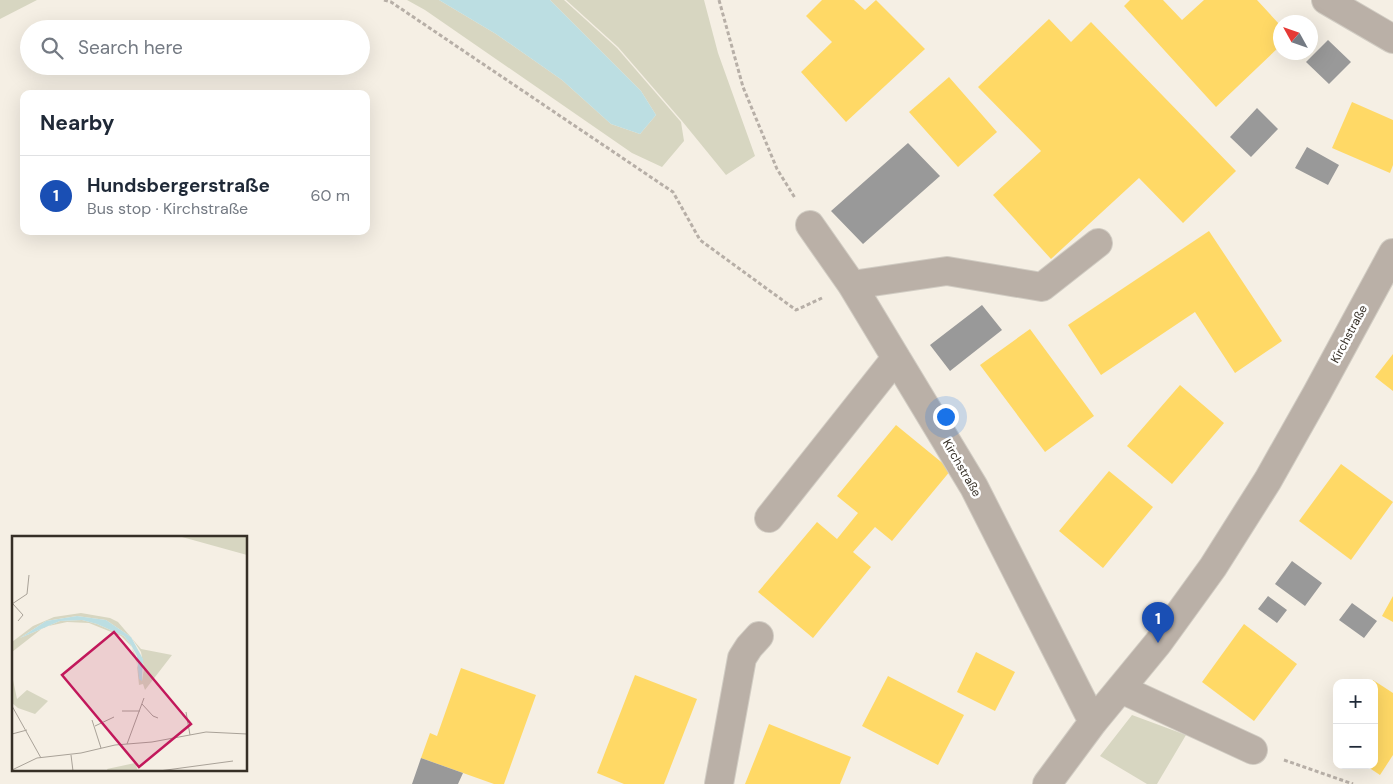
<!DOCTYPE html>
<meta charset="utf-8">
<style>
:root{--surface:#fff;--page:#f6f6f7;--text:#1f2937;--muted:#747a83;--line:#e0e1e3;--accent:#111827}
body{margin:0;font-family:"DM Sans",sans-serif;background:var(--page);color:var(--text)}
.controls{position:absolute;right:15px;bottom:15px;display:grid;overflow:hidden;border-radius:10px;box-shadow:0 5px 20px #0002}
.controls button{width:45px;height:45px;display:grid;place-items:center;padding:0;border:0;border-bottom:1px solid var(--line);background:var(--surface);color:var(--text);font:25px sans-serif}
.compass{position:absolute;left:1273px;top:15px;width:45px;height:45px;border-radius:50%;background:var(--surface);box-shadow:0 5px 20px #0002;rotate:310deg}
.you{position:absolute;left:945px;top:416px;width:18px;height:18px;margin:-12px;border:4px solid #fff;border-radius:50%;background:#1a73e8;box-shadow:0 0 0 8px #1a73e833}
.badge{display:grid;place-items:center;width:32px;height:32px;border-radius:50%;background:var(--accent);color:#fff;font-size:16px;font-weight:700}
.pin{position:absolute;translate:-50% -41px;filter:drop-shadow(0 1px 2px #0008)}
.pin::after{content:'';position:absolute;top:26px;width:18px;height:15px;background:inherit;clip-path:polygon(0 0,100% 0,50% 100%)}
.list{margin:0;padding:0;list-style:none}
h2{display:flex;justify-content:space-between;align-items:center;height:65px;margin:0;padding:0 20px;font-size:21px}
h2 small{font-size:16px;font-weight:400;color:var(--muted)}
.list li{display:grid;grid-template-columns:32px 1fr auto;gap:15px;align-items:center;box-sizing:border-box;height:80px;padding:0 20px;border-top:1px solid var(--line)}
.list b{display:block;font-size:19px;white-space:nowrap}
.list p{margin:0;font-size:16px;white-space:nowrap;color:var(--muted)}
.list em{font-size:16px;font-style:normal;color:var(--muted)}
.icon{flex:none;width:28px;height:28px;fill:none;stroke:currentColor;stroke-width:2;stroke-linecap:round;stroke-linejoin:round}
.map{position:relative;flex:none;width:1393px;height:784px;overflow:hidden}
.search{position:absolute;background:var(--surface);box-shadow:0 5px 20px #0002;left:20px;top:20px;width:350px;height:55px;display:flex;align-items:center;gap:12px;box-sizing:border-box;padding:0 18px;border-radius:28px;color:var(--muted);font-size:19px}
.panel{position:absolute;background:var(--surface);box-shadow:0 5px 20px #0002;left:20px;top:90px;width:350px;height:145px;border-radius:10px}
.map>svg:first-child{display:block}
.green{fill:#d7d6c1}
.water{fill:#bcdee2}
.homes{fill:#ffd966}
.industry{fill:#999}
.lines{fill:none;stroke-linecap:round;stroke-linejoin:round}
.minor-casing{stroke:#d1ccc3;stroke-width:30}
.path{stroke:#b7afa7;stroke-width:3;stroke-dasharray:4 2.5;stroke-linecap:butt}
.minor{stroke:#bab0a7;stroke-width:28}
.labels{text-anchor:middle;stroke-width:5;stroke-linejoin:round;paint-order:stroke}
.street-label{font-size:12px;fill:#362f26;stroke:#fff}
.inset-road{fill:none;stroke:#a9a298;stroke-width:1}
.view{fill:#c2185b;fill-opacity:0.15;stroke:#c2185b;stroke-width:2.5}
.inset-edge{fill:none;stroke:#362f26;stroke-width:2.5}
</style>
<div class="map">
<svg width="1393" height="784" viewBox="0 0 1393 784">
<rect width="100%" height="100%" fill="#f5efe4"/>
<path class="green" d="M0 0H37L0 19Z
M407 0H439L496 34 562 80 611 124 640 134 656 115 641 91 550 0H564L617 48 681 122 684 141 662 167 632 153 425 10Z
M566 0H704L718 53 755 156 726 175 682 121 618 47Z
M1132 715 1186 735 1157 784H1147L1100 756Z"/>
<path class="water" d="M439 0H550L641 91 656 115 640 134 611 124 562 80 496 34Z"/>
<path class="homes" d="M822 0H854L865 10 876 0 925 49 846 122 801 72 832 42 806 16Z
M1130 0H1163L1182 20 1204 0H1257L1280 25V46L1216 107 1124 6Z
M1049 19 1071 42 1091 22 1236 171 1183 223 1139 178 1051 259 993 195 1041 151 978 87Z
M949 77 997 132 958 167 909 112Z
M1352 102 1393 120V165L1390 173 1332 148Z
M1209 231 1282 341 1235 373 1195 312 1101 375 1068 325Z
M1030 329 1094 416 1045 452 980 365Z
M1393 354V391L1375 377Z
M1180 385 1224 423 1172 484 1127 446Z
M896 425 951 470 892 541 875 527 853 552 871 567 813 638 758 592 817 522 837 539 858 513 837 496Z
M1341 464 1393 502 1351 560 1299 521Z
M1109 471 1153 507 1103 568 1059 531Z
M1393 596V622L1382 616Z
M1244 624 1297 664 1254 721 1202 682Z
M976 652 1015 672 995 711 957 692Z
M461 668 536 695 504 784H494L421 758 430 733 437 736Z
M635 675 697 699 664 784H624L597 773Z
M888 676 964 715 938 765 862 726Z
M1373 680 1393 693V755L1380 775 1365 765H1374V683H1371Z
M769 724 851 757 840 784H745Z"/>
<path class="industry" d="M1328 40 1351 62 1329 84 1306 62Z
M1257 108 1278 129 1251 157 1230 137Z
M908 143 940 176 863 244 831 211Z
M1307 147 1339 165 1328 185 1295 168Z
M982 305 1002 330 950 371 930 345Z
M1292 561 1322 583 1305 606 1275 584Z
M1268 596 1287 610 1277 623 1258 609Z
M1352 603 1377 621 1364 638 1339 620Z
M421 758 463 773 458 784H412Z"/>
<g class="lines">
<g class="minor-casing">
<path id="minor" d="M1326 0 1393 39
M810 225 852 285 974 487 1093 722
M852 285 947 271 1042 287 1098 243
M769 518 896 358
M1121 689 1253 750
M719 784 742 658 749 647 759 636
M1047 784 1093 722 1158 643 1213 567 1268 480 1317 393 1393 253"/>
</g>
<path class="path" d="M384 0 391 2 673 192 700 240 796 310 822 298
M719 0 743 87 777 169 795 198
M1284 760 1353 784"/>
<use href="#minor" class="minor"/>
</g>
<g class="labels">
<g class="street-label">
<text transform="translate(1349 334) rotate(-62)" y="4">Kirchstraße</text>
<text transform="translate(962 468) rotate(60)" y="4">Kirchstraße</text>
</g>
</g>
<g transform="translate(12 536)">
<rect width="235" height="235" fill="#f5efe4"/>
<path d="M235 0V19L170 1V0ZM69 77 98 82 106 86 129 113 160 119 133 154 131 148 127 149 124 120 119 110 109 100 77 87 55 86 32 91 0 116V106L21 90 42 81ZM65 80 94 84 119 101 129 116 132 132 130 145 119 109 112 100 85 88 70 84 48 85 8 102 34 85ZM0 139 5 163 15 154 36 165 23 178 6 172 0 167ZM123 227 126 235H96L95 233Z" fill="#d7d6c1" fill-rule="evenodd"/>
<path d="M65 80 94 84 119 101 131 123 130 145 127 143 125 120 119 109 112 100 85 88 70 84 48 85 8 102 34 85Z" fill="#bcdee2"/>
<path class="inset-road" d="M0 68 15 58 17 39M1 68 11 79 6 85M130 168 141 180 146 182M0 170 29 222M110 175H128M174 176 178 199M80 184 89 212M83 190 102 181M0 198 15 194M115 208 132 162M59 219 61 235M0 234 25 222 69 217 103 209 140 206 194 196 235 198M147 235 221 225"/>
<path class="view" d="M102 96 179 188 127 231 50 139Z"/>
<rect width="235" height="235" class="inset-edge"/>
</g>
</svg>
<div class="controls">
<button>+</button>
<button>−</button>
</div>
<svg class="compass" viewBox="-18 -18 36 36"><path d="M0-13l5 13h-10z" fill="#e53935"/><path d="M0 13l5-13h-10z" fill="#747a83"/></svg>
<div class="you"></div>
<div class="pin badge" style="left:1158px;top:643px;background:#1a4fb4">1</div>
<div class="search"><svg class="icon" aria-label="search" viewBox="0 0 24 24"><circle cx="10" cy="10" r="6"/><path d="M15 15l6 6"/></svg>Search here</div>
<section class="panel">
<h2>Nearby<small></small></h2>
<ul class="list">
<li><span class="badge" style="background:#1a4fb4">1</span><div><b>Hundsbergerstraße</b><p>Bus stop · Kirchstraße</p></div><em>60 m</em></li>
</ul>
</section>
</div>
